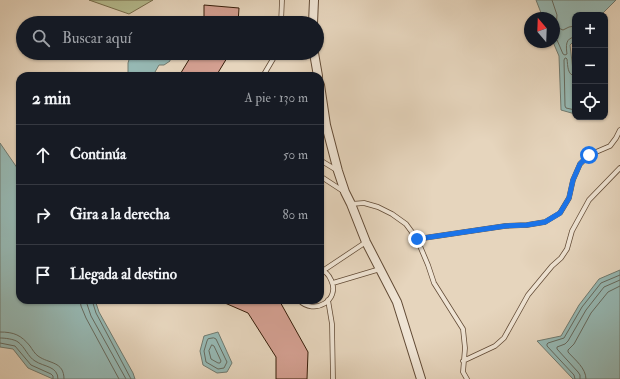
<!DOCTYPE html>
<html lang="es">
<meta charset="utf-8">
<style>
:root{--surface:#171b24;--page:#242831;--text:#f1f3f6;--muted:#9ea1a6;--line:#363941}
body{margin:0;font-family:"IM FELL Double Pica",serif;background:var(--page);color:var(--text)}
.controls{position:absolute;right:12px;top:12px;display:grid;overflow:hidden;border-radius:8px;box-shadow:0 1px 3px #0004}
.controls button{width:36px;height:36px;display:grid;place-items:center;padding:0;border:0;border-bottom:1px solid var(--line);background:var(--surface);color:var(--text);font:20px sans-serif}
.compass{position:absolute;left:524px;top:12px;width:36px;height:36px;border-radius:50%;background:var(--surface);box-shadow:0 1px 3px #0004;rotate:341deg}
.stop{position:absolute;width:12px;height:12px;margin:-9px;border:3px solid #1a73e8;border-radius:50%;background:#fff}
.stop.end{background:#1a73e8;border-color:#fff;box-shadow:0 1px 4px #0008}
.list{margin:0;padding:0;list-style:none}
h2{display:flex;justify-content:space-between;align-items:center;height:52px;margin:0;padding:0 16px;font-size:17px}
h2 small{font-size:13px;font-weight:400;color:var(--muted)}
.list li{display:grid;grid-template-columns:26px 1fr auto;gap:12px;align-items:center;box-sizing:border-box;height:60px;padding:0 16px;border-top:1px solid var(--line)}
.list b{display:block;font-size:15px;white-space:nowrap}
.list em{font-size:13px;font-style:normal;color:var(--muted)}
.icon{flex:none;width:22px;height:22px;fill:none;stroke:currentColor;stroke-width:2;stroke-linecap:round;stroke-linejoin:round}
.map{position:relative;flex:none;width:620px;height:379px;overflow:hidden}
.search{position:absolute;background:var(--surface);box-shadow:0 1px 3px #0004;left:16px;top:16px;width:308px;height:44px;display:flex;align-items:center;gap:10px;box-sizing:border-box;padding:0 14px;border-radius:22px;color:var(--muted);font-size:15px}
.panel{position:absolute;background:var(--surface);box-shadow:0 1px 3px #0004;left:16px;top:72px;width:308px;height:232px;border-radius:12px}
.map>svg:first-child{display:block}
.green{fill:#b6bd90;stroke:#766d4c}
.water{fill:#96b8b3;stroke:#707a6f}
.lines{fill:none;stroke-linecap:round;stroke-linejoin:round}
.shore{stroke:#666a5e;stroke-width:1}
.building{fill:#d4a092;stroke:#361d09}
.lane-casing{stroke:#624b36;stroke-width:5.5}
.street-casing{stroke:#624b36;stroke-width:10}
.lane{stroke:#efe4d4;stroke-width:4}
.street{stroke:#efe4d4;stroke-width:8}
.route{stroke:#1a73e8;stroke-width:5}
</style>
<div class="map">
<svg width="620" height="379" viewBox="0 0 620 379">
<rect width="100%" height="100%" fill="#e6d5bd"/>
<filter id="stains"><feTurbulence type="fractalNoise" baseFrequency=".005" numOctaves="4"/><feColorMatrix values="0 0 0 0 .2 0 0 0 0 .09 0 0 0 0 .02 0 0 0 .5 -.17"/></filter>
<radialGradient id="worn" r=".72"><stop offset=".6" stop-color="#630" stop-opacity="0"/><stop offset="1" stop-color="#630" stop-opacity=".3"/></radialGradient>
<path class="green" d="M89 0H153L129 14Z"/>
<path class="water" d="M536 0H616L601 15H575V40L570 45 575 87V114L561 110 559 56 553 42 554 18H543Z
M131 53H170V61L164 65H159L155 72 156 76H128V63Z
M0 143 20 172V300H95L99 312 133 373 135 379H53L28 368 13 349 0 347Z
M620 270V379H573L537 341 561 336 579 305 599 279Z
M218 332 232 363 227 372 217 373 203 365 200 351 204 336Z"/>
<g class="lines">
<path class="shore" d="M552 0 557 15 556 27 563 30 569 27 575 26
M554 38 557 40 563 54 565 55 567 54C566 46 565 38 575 37
M575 76C567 75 568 66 567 59L566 58H565L564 60 565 106 566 108 575 110
M80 300 81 306 86 318 119 379
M86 300 87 304 91 316 126 379
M92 300 96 313 131 379
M0 332C14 332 21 335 30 346 32 349 35 354 38 356 49 364 64 361 64 379
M0 338C5 338 14 339 18 342 25 347 28 357 35 361 44 367 58 366 58 379
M214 338 216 339 227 362 224 368 218 369 206 362 204 351 207 341 208 339Z
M0 343 15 346 31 365 51 374 53 376V379
M212 345 214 346 221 361 220 363H218L211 359 209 351Z
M575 379 574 375 547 346V344L548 343 564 338 582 307 601 283 620 275
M580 379V375L578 372 557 349V347L565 344 568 341 586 310 604 287 620 280
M586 379C586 368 575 360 568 352V350L574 344 591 313 608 292 620 286"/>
</g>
<path class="building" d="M204 5 239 8 238 23H204Z
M193 53H230L216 76H179Z
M218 300H279L308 352 307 379H276V357L248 313Z"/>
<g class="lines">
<g class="lane-casing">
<path id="lane" d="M281 23 282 0
M263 76 273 59 275 53
M320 160 338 171
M320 176 343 191
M351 204 364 203 378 207 392 214 406 224 417 239 428 265 434 283 463 329 465 348 463 372 467 379
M417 239 505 226 527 225 545 222 560 213 569 198 573 180 580 164 589 155 610 146 616 138 620 130
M324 270 366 242
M333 283 380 269
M299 300C314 316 341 300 331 280 329 275 325 271 320 269
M328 300 332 324 333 379
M463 361 495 346 504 338 528 295 552 266 561 258 567 249 572 231 589 200 620 168"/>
</g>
<g class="street-casing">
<path id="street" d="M313 23 314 0
M314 53 318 76
M320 85 326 125 338 171 345 192 351 204 366 242 397 302 421 379"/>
</g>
<use href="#lane" class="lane"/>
<use href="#street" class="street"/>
</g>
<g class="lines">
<path class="route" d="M417 239 505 226 527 225 545 222 560 213 569 198 573 180 580 164 589 155"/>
</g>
<rect width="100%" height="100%" filter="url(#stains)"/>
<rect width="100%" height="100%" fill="url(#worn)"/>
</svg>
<div class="controls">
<button>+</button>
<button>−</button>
<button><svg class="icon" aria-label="locate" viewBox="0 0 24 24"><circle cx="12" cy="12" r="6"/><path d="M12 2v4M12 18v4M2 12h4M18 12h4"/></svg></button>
</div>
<svg class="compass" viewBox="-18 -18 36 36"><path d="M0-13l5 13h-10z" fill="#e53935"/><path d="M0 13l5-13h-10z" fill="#9ea1a6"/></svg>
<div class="stop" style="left:589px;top:155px"></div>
<div class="stop end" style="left:417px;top:239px"></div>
<div class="search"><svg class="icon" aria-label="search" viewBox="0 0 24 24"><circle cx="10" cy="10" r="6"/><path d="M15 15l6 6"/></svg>Buscar aquí</div>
<section class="panel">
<h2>2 min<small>A pie · 130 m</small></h2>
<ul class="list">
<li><svg class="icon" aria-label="ahead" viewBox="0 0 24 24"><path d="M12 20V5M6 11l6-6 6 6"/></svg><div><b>Continúa</b></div><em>50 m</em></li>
<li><svg class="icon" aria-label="right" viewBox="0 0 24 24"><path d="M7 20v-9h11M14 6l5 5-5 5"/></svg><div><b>Gira a la derecha</b></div><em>80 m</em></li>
<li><svg class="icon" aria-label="arrive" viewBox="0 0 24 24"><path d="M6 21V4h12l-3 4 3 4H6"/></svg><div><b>Llegada al destino</b></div></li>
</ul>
</section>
</div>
